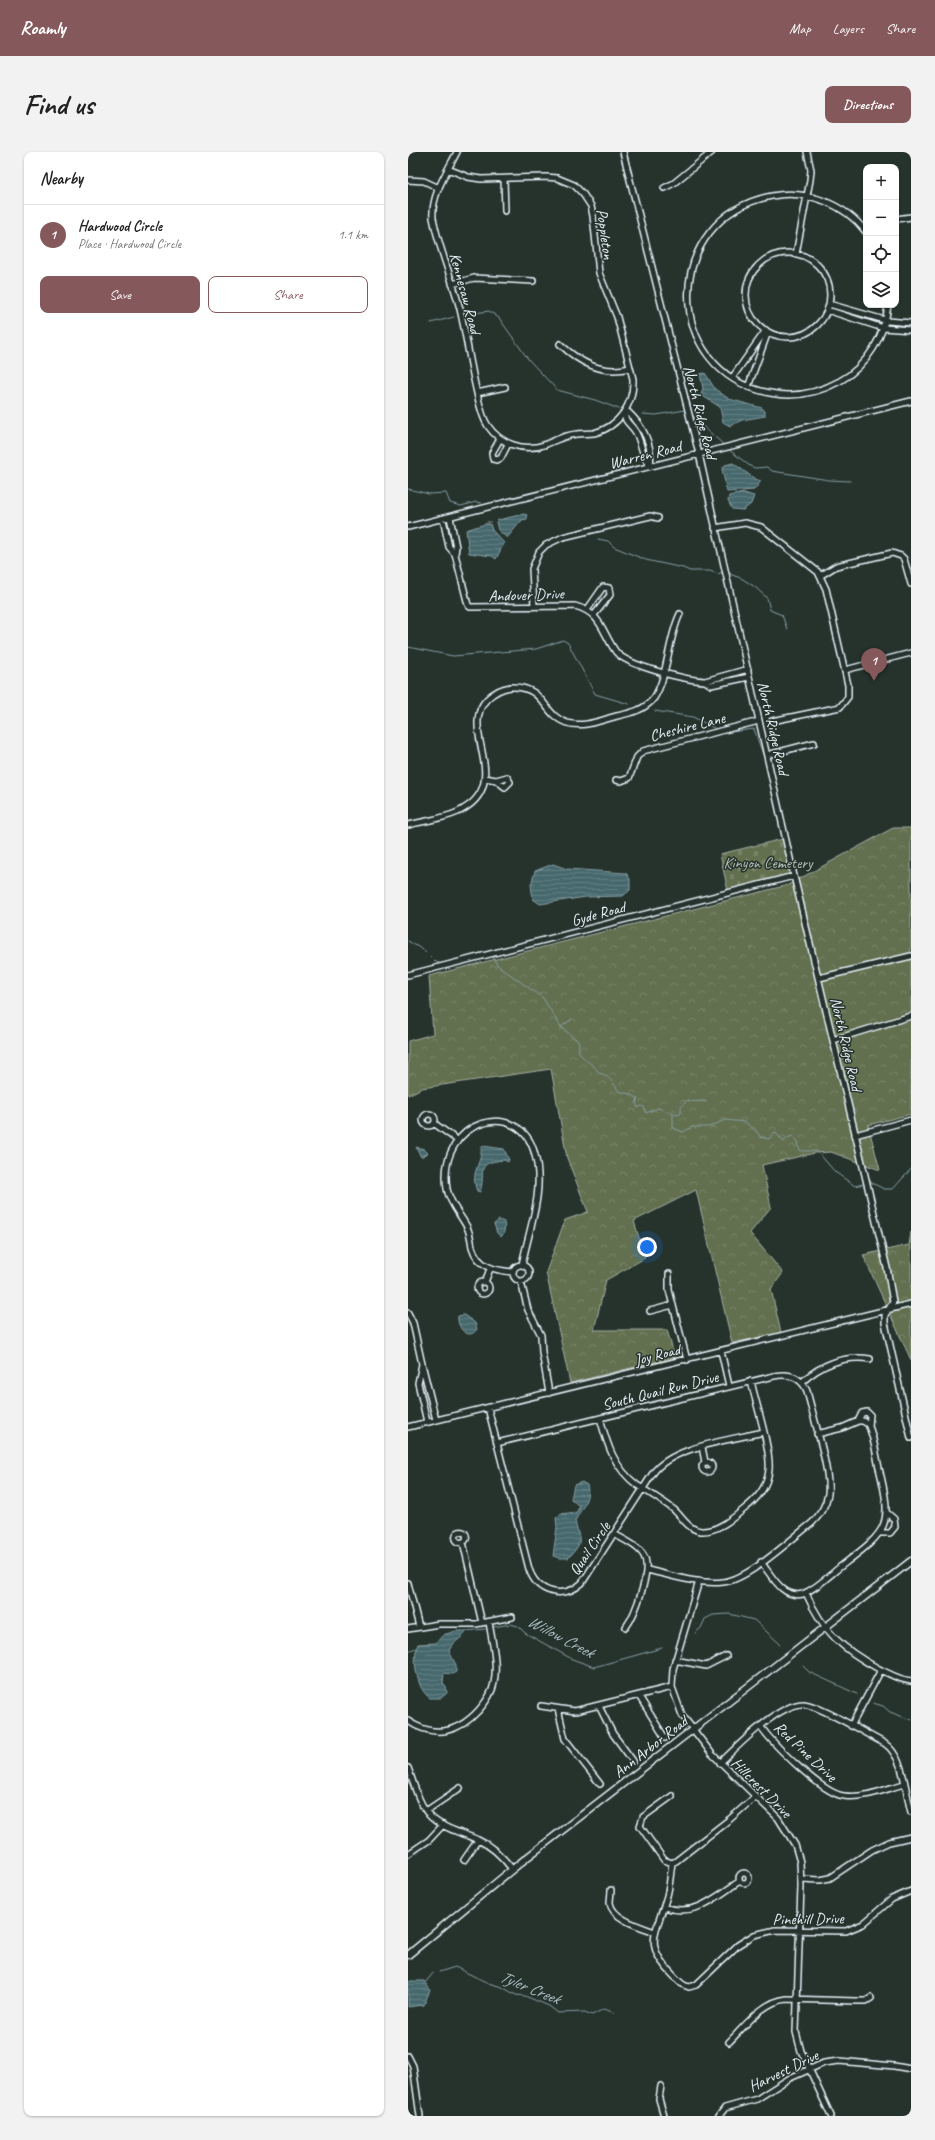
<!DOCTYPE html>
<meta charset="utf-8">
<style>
:root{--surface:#fff;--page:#f2f2f2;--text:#222;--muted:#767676;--line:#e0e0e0;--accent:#85585c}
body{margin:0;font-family:Caveat,sans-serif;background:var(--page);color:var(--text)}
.controls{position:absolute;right:12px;top:12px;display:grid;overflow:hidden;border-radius:8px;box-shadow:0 1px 3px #0004}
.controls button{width:36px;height:36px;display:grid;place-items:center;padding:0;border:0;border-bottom:1px solid var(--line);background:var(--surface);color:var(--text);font:20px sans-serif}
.you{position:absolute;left:239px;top:1095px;width:14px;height:14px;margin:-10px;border:3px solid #fff;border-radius:50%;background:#1a73e8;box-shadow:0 0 0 6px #1a73e833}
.badge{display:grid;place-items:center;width:26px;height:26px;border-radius:50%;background:var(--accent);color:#fff;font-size:13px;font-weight:700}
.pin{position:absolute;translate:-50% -33px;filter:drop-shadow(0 1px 2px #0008)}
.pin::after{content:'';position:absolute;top:21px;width:14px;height:12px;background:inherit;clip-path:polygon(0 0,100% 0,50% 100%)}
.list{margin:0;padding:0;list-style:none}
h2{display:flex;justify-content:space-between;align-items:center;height:52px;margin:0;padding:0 16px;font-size:17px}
h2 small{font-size:13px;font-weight:400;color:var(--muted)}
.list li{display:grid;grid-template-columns:26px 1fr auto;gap:12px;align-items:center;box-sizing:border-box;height:60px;padding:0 16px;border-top:1px solid var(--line)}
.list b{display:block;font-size:15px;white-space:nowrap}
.list p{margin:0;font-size:13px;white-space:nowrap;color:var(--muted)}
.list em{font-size:13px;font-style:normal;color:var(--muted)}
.actions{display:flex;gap:8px;padding:12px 16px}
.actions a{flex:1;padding:9px 0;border:1px solid var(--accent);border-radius:8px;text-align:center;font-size:14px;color:var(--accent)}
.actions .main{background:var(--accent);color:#fff}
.icon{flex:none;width:22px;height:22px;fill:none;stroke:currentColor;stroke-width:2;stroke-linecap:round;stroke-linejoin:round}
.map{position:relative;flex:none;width:503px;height:1964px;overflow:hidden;border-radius:8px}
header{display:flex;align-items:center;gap:24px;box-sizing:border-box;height:56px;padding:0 20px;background:var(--accent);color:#fff}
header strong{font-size:19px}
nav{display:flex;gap:22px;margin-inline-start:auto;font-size:14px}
.intro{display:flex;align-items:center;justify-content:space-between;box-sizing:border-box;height:96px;padding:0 24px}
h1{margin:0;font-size:28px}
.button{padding:10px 18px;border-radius:8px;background:var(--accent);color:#fff;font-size:14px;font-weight:700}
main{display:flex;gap:24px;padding:0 24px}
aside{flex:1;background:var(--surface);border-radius:8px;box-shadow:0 1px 3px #0004}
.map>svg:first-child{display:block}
.forest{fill:url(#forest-crowns);stroke:#a5b0a4}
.cemetery{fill:url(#cemetery-stones);stroke:#a5b0a4}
.water{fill:url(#water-rules);stroke:#879fa5}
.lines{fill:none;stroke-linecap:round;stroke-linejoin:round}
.stream{stroke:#879fa5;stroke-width:1}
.minor-casing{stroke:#e8f1f8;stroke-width:8}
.major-casing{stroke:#e8f1f8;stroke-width:9}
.minor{stroke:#26332d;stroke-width:5}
.major{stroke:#26332d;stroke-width:6}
.labels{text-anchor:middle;stroke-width:3;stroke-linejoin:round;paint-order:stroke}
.street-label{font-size:16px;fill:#e8f1f8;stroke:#26332d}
.park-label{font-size:16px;fill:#b2bdb5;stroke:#26332d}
.water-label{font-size:17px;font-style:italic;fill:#a8bbc0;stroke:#26332d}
</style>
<header>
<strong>Roamly</strong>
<nav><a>Map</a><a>Layers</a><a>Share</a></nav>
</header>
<div class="intro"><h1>Find us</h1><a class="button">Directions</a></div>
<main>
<aside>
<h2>Nearby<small></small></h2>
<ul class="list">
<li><span class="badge">1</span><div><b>Hardwood Circle</b><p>Place · Hardwood Circle</p></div><em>1.1 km</em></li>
</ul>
<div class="actions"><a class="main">Save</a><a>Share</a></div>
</aside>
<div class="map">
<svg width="503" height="1964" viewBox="0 0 503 1964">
<defs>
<pattern id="forest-crowns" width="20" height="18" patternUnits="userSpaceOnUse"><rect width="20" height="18" fill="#626f50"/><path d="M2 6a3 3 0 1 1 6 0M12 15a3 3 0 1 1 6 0" fill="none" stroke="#78846a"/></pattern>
<pattern id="cemetery-stones" width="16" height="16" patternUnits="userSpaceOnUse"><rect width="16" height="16" fill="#626f50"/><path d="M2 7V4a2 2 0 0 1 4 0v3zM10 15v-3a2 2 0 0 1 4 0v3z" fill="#78846a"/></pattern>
<pattern id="water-rules" width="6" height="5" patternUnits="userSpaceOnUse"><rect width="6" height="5" fill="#47696d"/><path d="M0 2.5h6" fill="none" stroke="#627f83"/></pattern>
</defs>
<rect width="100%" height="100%" fill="#26332d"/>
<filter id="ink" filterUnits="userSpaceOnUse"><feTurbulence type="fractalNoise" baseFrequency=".025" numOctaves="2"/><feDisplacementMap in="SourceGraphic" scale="8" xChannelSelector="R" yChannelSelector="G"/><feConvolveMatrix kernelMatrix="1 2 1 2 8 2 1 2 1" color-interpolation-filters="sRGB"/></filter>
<g filter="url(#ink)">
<path class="forest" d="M485 676H503V962L460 973 472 1018 423 1000 407 1001 354 1013 363 1055 342 1081 375 1121 363 1137 373 1181 324 1191 288 1038 226 1069 237 1106 198 1128 186 1178H259L267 1205 162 1231 138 1120 157 1068 180 1060 159 1006 143 917 14 936 0 943V889L25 882 21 824 380 733Z
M503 1080V1208L455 1103 501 1093Z"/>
<path class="cemetery" d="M375 687 384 723 320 739 312 702Z"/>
<path class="water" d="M297 221 307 237 321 247 354 256 357 259V264L334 268 322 274 315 270 312 255 293 243 295 236 292 222Z
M325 311 347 327 353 329 346 338 319 340 314 317 317 313Z
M336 341 346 344 343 352 335 358 324 357 320 349 321 344Z
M116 362 119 363V367L114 368 99 386 90 378 88 370 90 368Z
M77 372H82L84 378 96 391 88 407 84 404 61 401 58 378Z
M145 712 159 717 218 721 222 727V738L215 744 178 745 132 752 125 747 123 733 127 719Z
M75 994 96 997 101 1008 100 1010 96 1008C65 1011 79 1019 72 1040L69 1039C61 1020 75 1011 73 995Z
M8 995 16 997 20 1001 13 1005Z
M91 1068 96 1070C97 1075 97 1081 93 1085L89 1081 86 1072Z
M56 1163 67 1171 69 1177C61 1190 48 1175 50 1164Z
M174 1330 179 1333C183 1345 172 1359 167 1369 171 1388 177 1389 160 1406H152L145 1404 149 1375 148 1366 152 1362 169 1360 171 1354 163 1347 166 1333Z
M48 1479H59C54 1487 44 1490 41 1499L48 1513V1520L44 1522 36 1521 35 1531 38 1534 39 1541 33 1546H22C8 1537 4 1506 10 1492L28 1491 35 1483Z
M3 1829H16L22 1838 16 1853 0 1855V1833Z"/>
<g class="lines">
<path class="stream" d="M60 162 81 159 91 166 120 207 149 238 187 248 211 257
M23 171 46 165
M283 261 290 270 315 292
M234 262 248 263 277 258
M320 297 342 314 347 316 359 315 364 319 421 328 442 329
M0 337 21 342 38 341 42 351 53 354 68 350 73 351
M79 370H83
M190 387 200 389 206 395 238 408 275 416 282 419H302L310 422 315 420
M320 419 324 423 333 426 347 435 359 446 362 458 374 463 379 477
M0 495 45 504 128 497 155 488 160 491 187 542 221 552
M247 559 285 565 308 577
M316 581 346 577 358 611
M0 789 17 799 28 810 34 812
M71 802 79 800
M85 805 89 813 135 846 153 875 171 890C171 893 170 898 171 900 175 908 187 913 191 921 199 922 207 932 210 939L222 942 230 947 228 951 230 956 233 954 236 955 238 961 250 956 270 963 273 961V955L279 948C287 951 291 948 298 950
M37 811 66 803
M153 875 164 867
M265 960V976L275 980 284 975H301L317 968 337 970 349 980 352 985 361 987 367 980 376 990 379 986 385 984 391 991 389 993 393 999H409L427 1020 447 1034 455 1032
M462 1030 476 1037H485L503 1017
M86 1475 102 1472 110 1474 117 1481 164 1507 186 1515 254 1496
M58 1479 77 1477
M287 1481 293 1476 297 1467 305 1463 321 1462 346 1468 372 1492
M0 1499 8 1496
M395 1514 401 1520 449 1542
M465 1551 475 1554 482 1560 503 1568
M31 1820 47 1815 80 1831 94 1835 108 1843 117 1844 141 1854 150 1861 177 1860 184 1863 196 1857 207 1861
M17 1831 25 1821"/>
<g class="minor-casing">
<path id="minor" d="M215 0 291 302 386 724 479 1116 485 1150 477 1163V1171L503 1286
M40 17 60 25 73 27 138 25 149 26 166 33 175 42 183 54 185 64 191 121 209 165 225 227C226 252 211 275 186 281 177 282 168 281 159 284 151 286 144 290 136 293 116 300 92 292 80 274 73 264 71 249 68 237 62 210 58 183 52 157 44 126 31 97 25 66 23 43 39 20 49 0
M96 27 97 59
M0 28 16 29 31 36
M256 36 266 31 304 0
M488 67 503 65
M458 80C437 52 398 37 364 44 254 64 252 220 362 241 386 246 410 241 432 229 459 214 477 184 480 153
M338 143a42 42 0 1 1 84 0a42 42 0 1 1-84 0Z
M388 102 402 28 403 18 399 0
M44 132 66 126 125 129
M421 152 480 169 503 171
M419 158 475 176 503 178
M152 192C172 211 194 223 222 216
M324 226 358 178
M340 235 360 180
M69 241 97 235
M216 261 220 260C235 274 245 293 242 314
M216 261C216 269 223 273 227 279 234 290 233 304 242 314
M92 287 84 301 85 307 89 308 93 306 100 292
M42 365 48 395 47 402 60 453 62 455 167 454C194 461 194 481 208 500 219 514 279 528 297 529L303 533 341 525
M35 367 41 395 47 402
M0 375 503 249
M307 376 337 371 353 375 410 420 418 437 440 533V545L432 555 364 569
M412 424 428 414 484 401 493 404 496 407 503 432
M126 454 124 417 131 400 138 393 155 385 242 364 250 366
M179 458 195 435 201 436 202 443 186 463
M437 518 503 501
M297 529 340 517
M359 603 406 591
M77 626 88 628 97 635 102 630 99 625 88 628
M208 628 213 629 221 626 229 605 235 599 351 569
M0 673C16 669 35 667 50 660 108 632 49 578 79 547 85 541 94 536 103 535 138 534 134 563 159 571 176 576 193 568 209 564 223 561 237 558 246 546 260 525 260 486 272 462
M0 823 386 724
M411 826 503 804
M425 888 503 864
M15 968a6 6 0 1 1 12 0a6 6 0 1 1-12 0Z
M27 972 49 988
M447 983 503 968
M105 1121a8 8 0 1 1 16 0a8 8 0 1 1-16 0Z
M104 1120C86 1118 70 1115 64 1095 63 1088 62 1081 59 1075 52 1062 42 1052 39 1037 28 967 113 944 127 1003 137 1039 121 1077 114 1113
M261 1122V1138L279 1208
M69 1136a6 6 0 1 1 12 0a6 6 0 1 1-12 0Z
M77 1130 82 1117
M113 1130 120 1158 133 1183 134 1200 141 1241
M242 1159 265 1153
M0 1161 5 1171 14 1212
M313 1199 321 1234
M394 1230C412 1213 436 1203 462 1207
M80 1256 121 1417C129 1441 155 1448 174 1431L245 1321C265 1294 323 1288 355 1280
M192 1266C199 1292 206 1316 229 1333 241 1341 254 1348 265 1357 274 1364 280 1378 293 1379 309 1380 324 1367 335 1358 349 1347 359 1336 361 1318 363 1297 348 1252 343 1229
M450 1269 454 1261 459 1260 462 1263 461 1274
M19 1270 10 1231 14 1212 28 1268
M0 1275 503 1152
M89 1291 366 1224C381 1221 393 1225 399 1239 405 1264 423 1320 420 1342 418 1354 412 1363 404 1371 382 1388 340 1428 315 1430 292 1433 261 1423 239 1418
M294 1295 297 1310
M294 1315a5 5 0 1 1 10 0a5 5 0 1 1-10 0Z
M47.5 1385a5.5 5.5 0 1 1 11 0a5.5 5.5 0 1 1-11 0Z
M472 1381H482L487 1375 486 1367 479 1361
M206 1382C216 1388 231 1394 236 1404 244 1418 227 1463 218 1475
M55 1390 74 1471
M353 1410C364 1424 375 1447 395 1442 409 1436 421 1424 432 1415 479 1379 486 1376 471 1316 468 1302 466 1285 460 1272L455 1269H450L434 1276 409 1282
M291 1429 265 1517 264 1535 274 1563 304 1602 370 1666 387 1693 392 1710 393 1734 388 1880 393 1899 423 1964
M0 1431 11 1475
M398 1441C415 1480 434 1497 471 1517 482 1522 491 1528 503 1529
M0 1477 31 1472H68L104 1465
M267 1508 298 1514 318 1504
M231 1544 257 1586
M133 1554 167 1559 264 1535
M191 1554 205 1582 225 1609
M150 1557 157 1587 192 1632
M0 1569C27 1587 51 1580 71 1558 78 1550 84 1542 86 1531 90 1511 84 1490 81 1470
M443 1574 473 1518
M353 1575C366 1593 415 1642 436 1644 455 1647 478 1637 496 1632
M312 1611C329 1595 371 1551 396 1552 413 1554 458 1582 476 1591 496 1604 497 1638 503 1660
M0 1616C6 1632 10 1650 21 1663 34 1677 53 1680 70 1688 84 1694 95 1705 104 1717
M18 1659 52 1636
M0 1702 21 1688 35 1673
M56 1708 70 1688
M264 1711C262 1723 262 1736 258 1747 248 1782 235 1792 264 1822 269 1827 274 1834 281 1835L288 1833 330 1793 346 1783 367 1778 438 1779 455 1772 484 1747 503 1739
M264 1711 268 1709 322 1667 347 1645
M264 1711 256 1708 232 1674 235 1665 264 1644
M331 1726a5 5 0 1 1 10 0a5 5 0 1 1-10 0Z
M393 1727 412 1728 422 1726 464 1698 481 1690 503 1685
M203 1738C203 1742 202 1747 202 1751 205 1768 234 1775 247 1780
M256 1755C287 1766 306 1746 332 1729
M321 1890C338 1873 355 1849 379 1847L448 1849H458L463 1846
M0 1904 5 1914 12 1964
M253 1934 251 1947 256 1964
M311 1964 317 1956 349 1947 382 1926 416 1911 431 1909 486 1914 503 1917"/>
</g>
<g class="major-casing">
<path id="major" d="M0 1803 117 1707 503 1409"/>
</g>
<use href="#minor" class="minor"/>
<use href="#major" class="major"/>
</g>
</g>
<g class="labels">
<g class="street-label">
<text transform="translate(198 82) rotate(82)" y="6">Poppleton</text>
<text transform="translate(58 141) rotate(75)" y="6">Kennesaw Road</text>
<text transform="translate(293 260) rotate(76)" y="6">North Ridge Road</text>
<text transform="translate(237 302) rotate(-14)" y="6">Warren Road</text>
<text transform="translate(118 442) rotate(-2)" y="6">Andover Drive</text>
<text transform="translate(279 574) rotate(-14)" y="6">Cheshire Lane</text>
<text transform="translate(366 576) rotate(77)" y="6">North Ridge Road</text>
<text transform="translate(190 761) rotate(-15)" y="6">Gyde Road</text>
<text transform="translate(439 892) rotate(77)" y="6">North Ridge Road</text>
<text transform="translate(249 1202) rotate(-14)" y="6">Joy Road</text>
<text transform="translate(252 1238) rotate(-14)" y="6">South Quail Run Drive</text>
<text transform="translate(181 1396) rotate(-56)" y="6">Quail Circle</text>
<text transform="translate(242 1594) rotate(-38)" y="6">Ann Arbor Road</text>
<text transform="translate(398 1599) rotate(43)" y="6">Red Pine Drive</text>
<text transform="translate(354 1635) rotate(45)" y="6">Hillcrest Drive</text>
<text transform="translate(400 1766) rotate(-1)" y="6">Pinehill Drive</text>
<text transform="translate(375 1918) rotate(-26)" y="6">Harvest Drive</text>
</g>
<g class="park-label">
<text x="360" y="716">Kinyon Cemetery</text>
</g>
<g class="water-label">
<text transform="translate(153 1484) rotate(28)" y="6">Willow Creek</text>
<text transform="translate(122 1835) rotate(22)" y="6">Tyler Creek</text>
</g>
</g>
</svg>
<div class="controls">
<button>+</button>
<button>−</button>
<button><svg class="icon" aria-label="locate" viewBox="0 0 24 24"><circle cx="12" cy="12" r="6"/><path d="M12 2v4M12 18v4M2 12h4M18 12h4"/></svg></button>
<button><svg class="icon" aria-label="layers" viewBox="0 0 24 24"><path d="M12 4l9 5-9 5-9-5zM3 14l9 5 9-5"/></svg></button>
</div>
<div class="you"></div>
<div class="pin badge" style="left:466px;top:529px">1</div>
</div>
</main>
